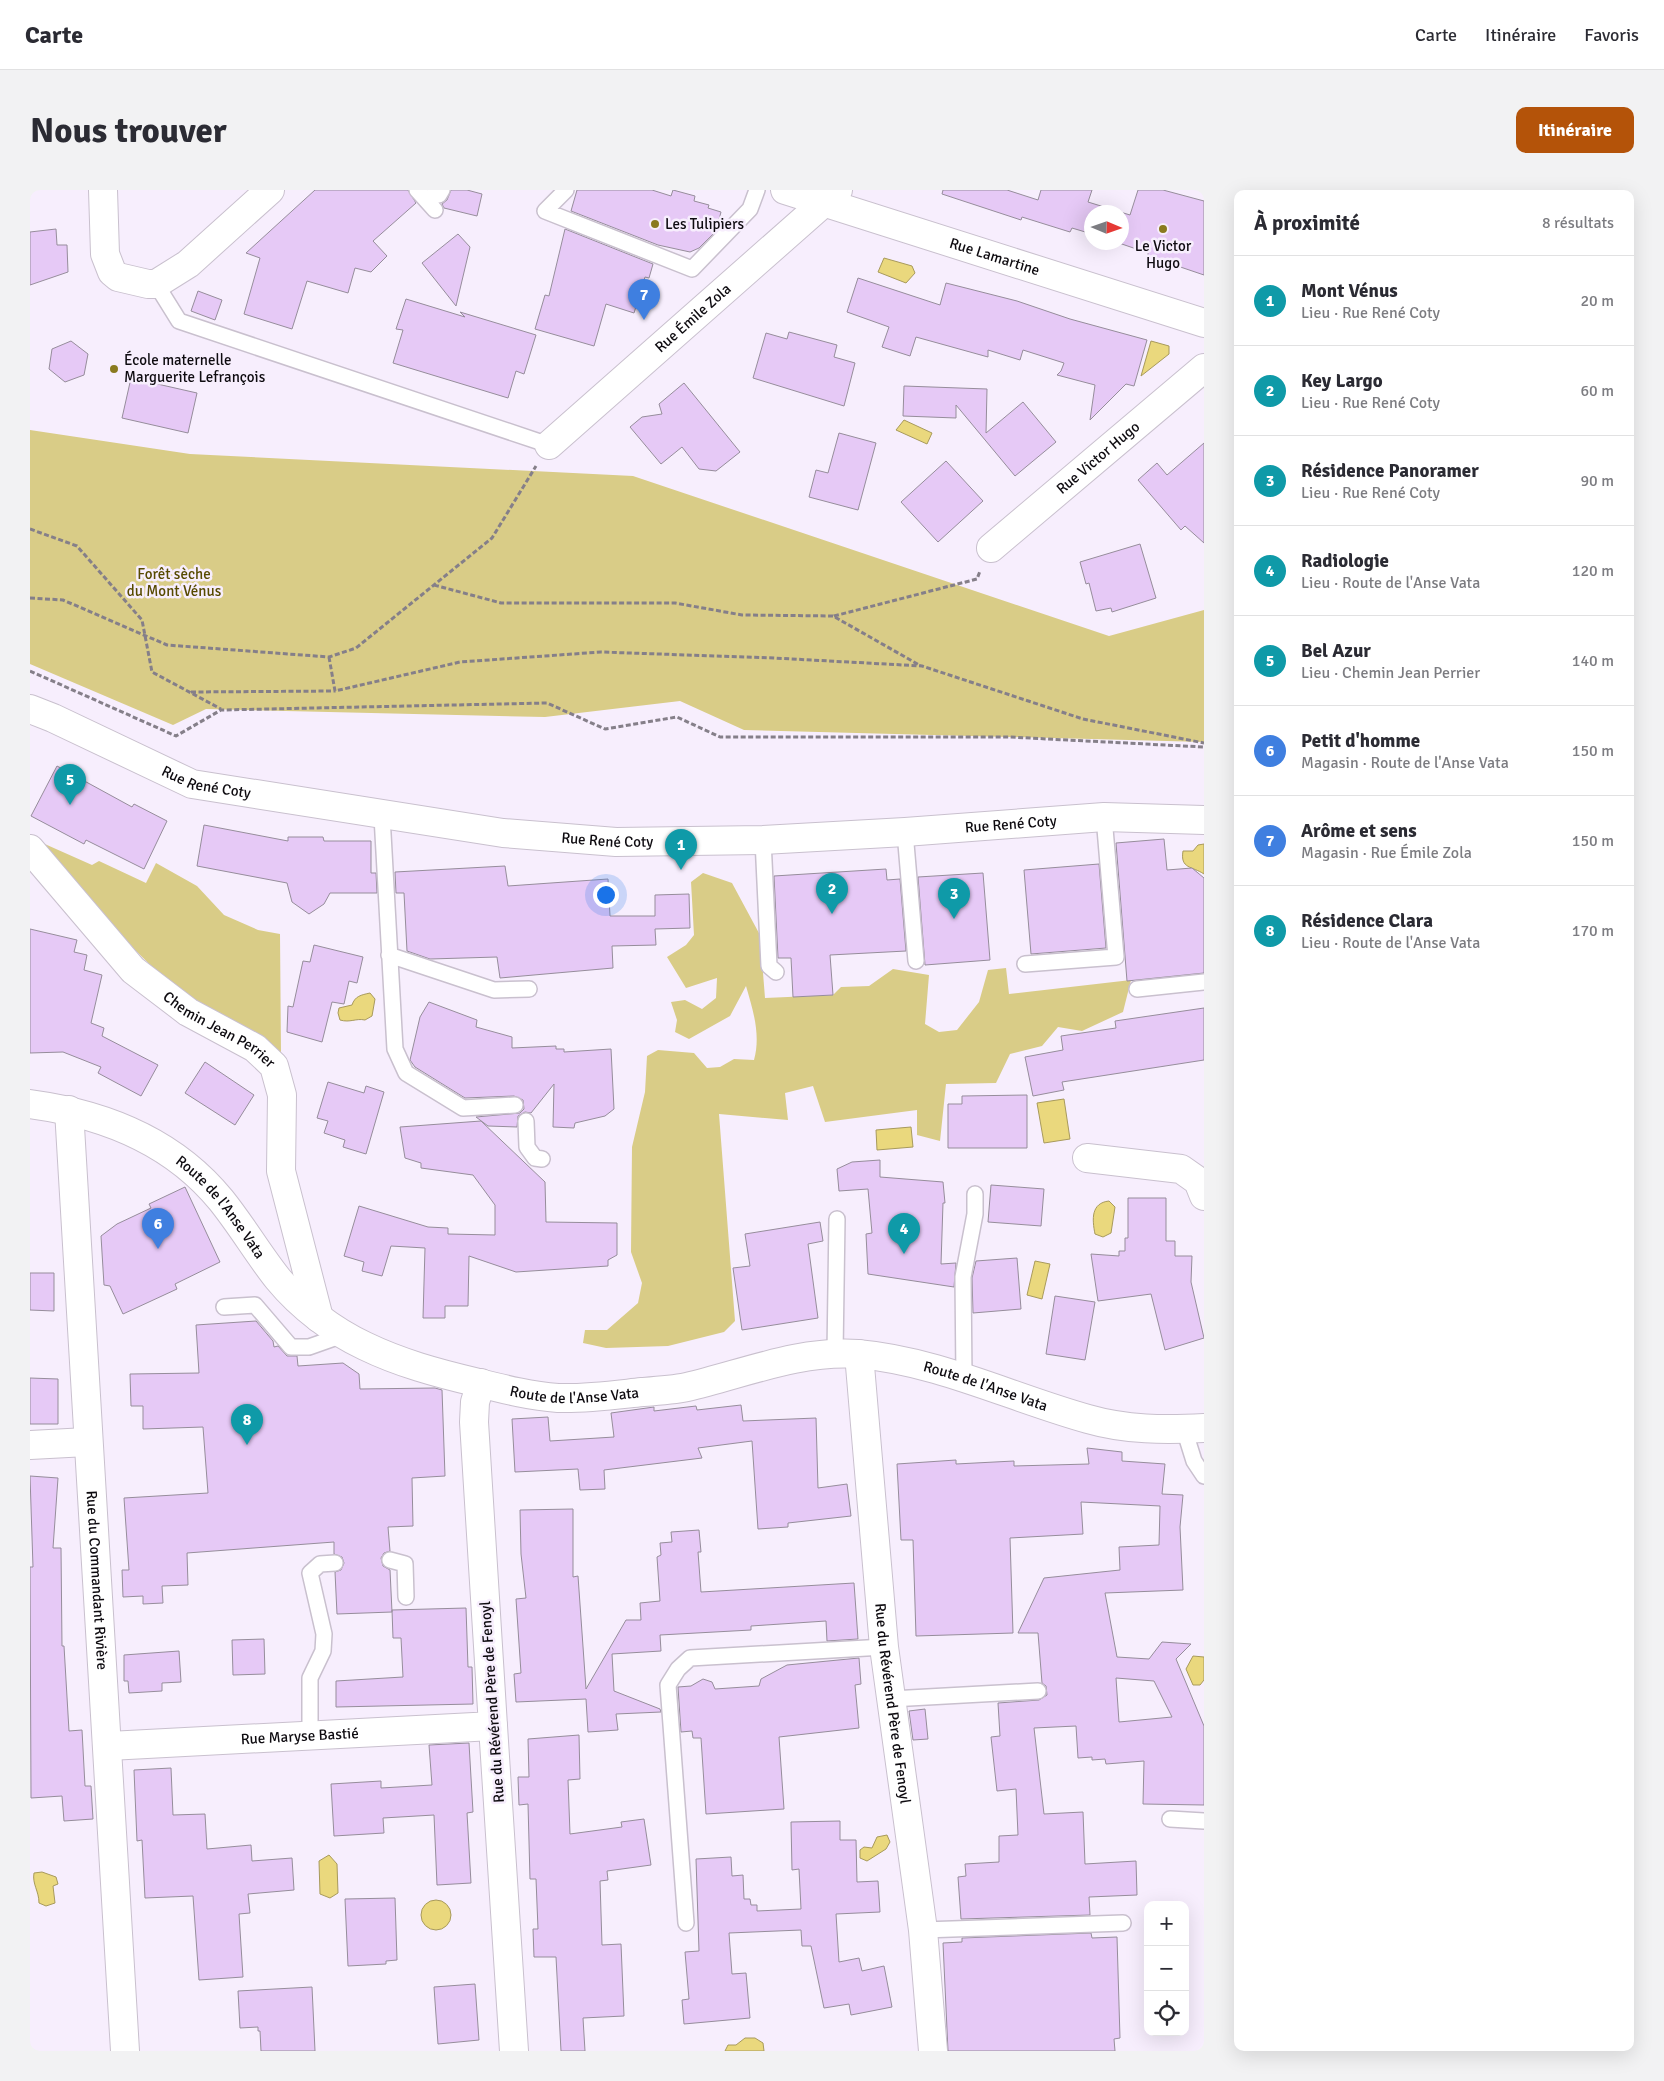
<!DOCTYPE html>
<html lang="fr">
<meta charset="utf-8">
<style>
:root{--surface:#fff;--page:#f2f2f3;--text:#2b2b33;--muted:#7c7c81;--line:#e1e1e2;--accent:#b45309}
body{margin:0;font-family:Signika,sans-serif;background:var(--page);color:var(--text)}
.controls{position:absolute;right:15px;bottom:15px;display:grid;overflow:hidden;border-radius:10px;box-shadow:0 5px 20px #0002}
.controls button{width:45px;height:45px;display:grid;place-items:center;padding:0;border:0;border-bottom:1px solid var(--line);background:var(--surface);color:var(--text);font:25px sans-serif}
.compass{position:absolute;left:1054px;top:15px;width:45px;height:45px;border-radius:50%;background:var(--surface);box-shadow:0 5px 20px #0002;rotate:92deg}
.you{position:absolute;left:575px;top:704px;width:18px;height:18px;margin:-12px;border:4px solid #fff;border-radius:50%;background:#1a73e8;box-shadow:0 0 0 8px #1a73e833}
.badge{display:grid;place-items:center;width:32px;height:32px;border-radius:50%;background:var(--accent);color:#fff;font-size:16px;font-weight:700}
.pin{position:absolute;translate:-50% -41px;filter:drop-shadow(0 1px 2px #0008)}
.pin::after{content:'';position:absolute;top:26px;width:18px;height:15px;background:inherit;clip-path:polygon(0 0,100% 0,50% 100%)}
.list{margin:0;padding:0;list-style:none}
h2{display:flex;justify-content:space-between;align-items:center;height:65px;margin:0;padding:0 20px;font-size:21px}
h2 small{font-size:16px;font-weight:400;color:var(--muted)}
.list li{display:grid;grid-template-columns:32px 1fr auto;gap:15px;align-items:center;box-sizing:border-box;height:90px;padding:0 20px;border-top:1px solid var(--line)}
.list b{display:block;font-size:19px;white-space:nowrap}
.list p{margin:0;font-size:16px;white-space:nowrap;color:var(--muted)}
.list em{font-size:16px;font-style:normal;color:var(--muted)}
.icon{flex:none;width:28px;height:28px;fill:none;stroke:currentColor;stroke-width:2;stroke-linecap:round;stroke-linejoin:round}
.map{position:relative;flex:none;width:1174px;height:1861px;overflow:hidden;border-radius:10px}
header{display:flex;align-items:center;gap:30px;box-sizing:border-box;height:70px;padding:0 25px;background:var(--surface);border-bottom:1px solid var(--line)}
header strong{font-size:24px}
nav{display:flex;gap:28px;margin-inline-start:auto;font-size:18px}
.intro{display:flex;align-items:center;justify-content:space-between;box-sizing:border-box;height:120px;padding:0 30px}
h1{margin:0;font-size:35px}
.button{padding:12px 22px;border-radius:10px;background:var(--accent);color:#fff;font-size:18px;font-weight:700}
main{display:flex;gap:30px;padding:0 30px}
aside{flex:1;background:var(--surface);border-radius:10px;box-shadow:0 5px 20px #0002}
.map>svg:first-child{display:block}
.green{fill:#d9cc87}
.water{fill:#ead87d;stroke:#a89a5c}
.building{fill:#e6c9f6;stroke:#968d9b;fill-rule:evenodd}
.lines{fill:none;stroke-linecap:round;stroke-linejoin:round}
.service-casing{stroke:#c9c0ce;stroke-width:18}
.minor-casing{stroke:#c9c0ce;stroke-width:30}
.tertiary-casing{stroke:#c9c0ce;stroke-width:30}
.primary-casing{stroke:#c9c0ce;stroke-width:30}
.path{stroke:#857f89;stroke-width:3;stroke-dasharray:5 2.5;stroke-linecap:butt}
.service{stroke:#fff;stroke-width:15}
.minor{stroke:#fff;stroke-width:28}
.tertiary{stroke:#fff;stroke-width:28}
.primary{stroke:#fff;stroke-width:28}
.poi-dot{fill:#8a7a1f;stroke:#f7eefd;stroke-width:2}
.labels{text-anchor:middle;stroke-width:5;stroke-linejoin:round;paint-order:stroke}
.poi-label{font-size:15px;fill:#0e0b10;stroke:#f7eefd;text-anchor:start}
.street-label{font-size:15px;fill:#0e0b10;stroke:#f7eefd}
.park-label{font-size:15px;fill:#574a00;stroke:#f7eefd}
</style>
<header>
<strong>Carte</strong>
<nav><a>Carte</a><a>Itinéraire</a><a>Favoris</a></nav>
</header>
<div class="intro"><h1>Nous trouver</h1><a class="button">Itinéraire</a></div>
<main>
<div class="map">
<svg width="1174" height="1861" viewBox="0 0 1174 1861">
<rect width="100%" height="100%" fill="#f7eefd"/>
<path class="green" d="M0 240 160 264 603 286 1079 446 1174 420V552L714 540 650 511 515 527 176 519 143 535 0 474Z
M8 651 62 675 69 671 116 693 126 673 167 696 194 725 228 740 250 744 251 864 185 822 146 800 105 760Z
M673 683 702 693 730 745 735 808 803 805 811 797 839 796 863 779 899 785 895 834 909 842 927 840 949 812 958 780 976 778 979 804 1101 790 1093 822 1052 841 1028 837 1012 856 980 864 966 893 916 894 910 951 887 945V920L795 932 783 896 755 903 758 930 689 924 705 1131 694 1142 638 1156 576 1158 553 1153 555 1140H577L608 1113 612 1093 601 1062 602 957 615 902 617 866 628 860 664 863 677 878 690 877 704 869 724 870C731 845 723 820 716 796L700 826 659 849 645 842 647 830 641 812 655 810 672 819 686 808 687 788 656 798 637 767 656 755 664 745 661 692Z"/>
<path class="water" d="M854 68 882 76 885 83 876 93 848 82Z
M1121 151 1139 156V164L1111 186Z
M874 230 902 243 897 254 866 240Z
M1174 654V684C1162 676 1150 679 1153 661H1163L1168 655Z
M340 803 345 809 342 826 335 830C326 828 320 833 310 830L308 823 309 818 322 815C325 806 331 805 340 803Z
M1034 909 1040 949 1014 953 1007 913Z
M881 937 883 957 847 960 846 940Z
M1079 1011 1085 1017 1081 1043 1073 1047 1065 1044C1062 1029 1061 1013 1079 1011Z
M1005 1071 1020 1074 1012 1109 997 1105Z
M1163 1466 1174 1467V1490L1170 1495H1163L1156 1479Z
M857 1645 860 1652 856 1659 837 1671 830 1668V1660L834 1657 842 1658 847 1647Z
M299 1665 307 1674 308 1703 300 1708 290 1704 289 1671Z
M12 1682 26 1687 28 1694 23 1696 25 1713 16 1716 9 1713C9 1701 2 1694 4 1683Z
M391 1725a15 15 0 1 1 30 0a15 15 0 1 1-30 0Z
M715 1848H725L733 1853 734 1861H695L698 1855H706Z"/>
<path class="building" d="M285 0H378L386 13 343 51 357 66 341 82 325 78 318 103 277 91 262 139 214 124 230 68 216 63Z
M421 0H437L452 4 447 26 414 18 412 14 417 10Z
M547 0H622L641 6 643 0 665 6 664 11 679 15 678 18 691 22 686 41 669 58 660 62 628 55 541 21Z
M913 0H977L1008 10 1011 0H1062L1058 12 1100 25 1108 0H1133L1174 11V85L1118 66V63L1086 52H1092V22H1062V44L1042 38 1040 42 992 27 991 30 912 4Z
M26 39 27 55H37L38 82 0 95V42Z
M535 39 623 74 619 88 615 87 604 123 576 114 564 156 505 139 515 105 519 106Z
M428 44 440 57 426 116 392 73Z
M828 88 910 115 916 93 987 111 1040 129 1117 150 1104 196 1096 194 1060 230 1065 195 1027 185 1031 181 1034 173 993 160 990 170 958 160V167L886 147 880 166 852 157 859 137 817 122Z
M168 101 192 110 185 130 161 121Z
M376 109 435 127 430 122 506 145 494 184 486 181 478 208 363 173 373 140 366 139Z
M759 142 807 155 804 167 825 173 814 216 723 188 736 143 757 149Z
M41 151 58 164 54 185 35 192 19 179 22 159Z
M101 188 167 203 158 243 92 228Z
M654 193 710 262 686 281 669 279 652 257 631 274 600 237 612 227 632 224 629 214Z
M874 196 957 199 956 243 993 212 1026 252 985 286 926 215V228L873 226Z
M809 243 846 253 828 320 779 307 786 280 798 283Z
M1174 253V353L1155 336 1151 340 1108 290 1127 273 1137 285Z
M916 271 953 311 908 352 871 312Z
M1110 354 1126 408 1082 422 1081 418 1066 421 1059 393 1056 394 1050 372Z
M27 576 102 617 104 614 137 631 114 679 56 650 54 654 1 626Z
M174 635 258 651V647H293L294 651H341V683H346L347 703H300L294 714 279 724 262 712 257 693 167 676Z
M1134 649 1137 680 1162 678 1174 688V783L1097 791 1086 653Z
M1069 674 1076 758 1001 764 994 680Z
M475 676 478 696 578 689 580 726H625V705L659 704 660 738 625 739 626 755 582 756 583 778 470 788 467 767 400 769 377 761 374 703H366L365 682Z
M856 679 857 690 870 689 876 761 800 765 803 805 763 807 761 768H748L744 686Z
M953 683 960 770 895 775 888 687Z
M0 739 47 750 44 762 57 765 54 780 72 785 61 833 74 838 72 846 128 875 111 906 68 883 71 877 33 862 0 863Z
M284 755 333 767 327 793 319 791 314 814 302 812 292 852 257 842 258 816 263 817 273 771 280 772Z
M399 812 447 830 446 837 482 847V858L526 856V859H534V862L581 859 584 919 575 926 545 933 544 938 523 937 524 894 501 923 495 922 488 926 487 937 458 936 446 927 490 923 494 919 493 910 484 906 435 908 385 877 380 870 390 827Z
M1174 818V870L1032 892 1034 900 1003 906 995 867 1033 860 1031 846 1086 838 1085 831Z
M175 872 224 905 205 935 155 903Z
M298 892 334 903 336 896 354 902 336 964 313 957 315 950 294 943 298 931 287 928Z
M997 905V958H918V914H932V906Z
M451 931 515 992 516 1032 587 1033V1065L578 1070V1076L486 1082 439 1066 438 1116H415V1128H393L395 1058 361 1056 352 1086 332 1081 334 1072 314 1066 329 1016 398 1037 418 1038V1044L465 1045V1015L443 985 391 978V973L375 968 370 937Z
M850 970V987L913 992 915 1013H913L911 1074 926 1073 924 1097 838 1084 836 1044 842 1043 838 999 809 1001 807 979 822 972Z
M961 995 1014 999 1011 1036 958 1032Z
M155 997 190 1072 145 1094 147 1099 93 1124 80 1096 74 1095 71 1046 87 1034 121 1018 119 1014Z
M1098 1008H1136V1051H1145V1066H1162L1161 1092 1174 1148 1135 1160 1121 1104 1068 1111 1061 1064 1089 1066V1061H1095V1048H1098Z
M790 1032 793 1051 778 1054 788 1128 712 1140 703 1078 720 1076 715 1044Z
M987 1068 991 1119 943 1123 942 1088 946 1071Z
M0 1083H24V1121L0 1120Z
M1025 1106 1065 1112 1055 1170 1016 1164Z
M226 1131 243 1151 244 1157 248 1156 257 1166H267L268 1176 313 1173 329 1184 330 1199 405 1198 412 1200 415 1286 382 1288 383 1336 358 1337 360 1361 354 1363 351 1368 353 1376 360 1380 362 1422 307 1424 305 1382 311 1380 314 1373 312 1367 304 1364V1352L157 1363 158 1395 132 1396 133 1413 113 1414V1406L93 1407 92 1380H99L94 1308 178 1303 173 1237 113 1239V1216H101L100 1184 169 1183 166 1135Z
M0 1188 28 1189V1234H0Z
M711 1215 713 1231 786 1228 788 1298 817 1294 821 1326 758 1333V1337L728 1339 722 1251 668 1258 672 1268 574 1280 575 1299 550 1300 548 1279 485 1282 482 1229 518 1227 520 1251 584 1247 581 1223 624 1217V1221L666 1216 667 1220Z
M1057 1258 1092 1262V1271L1135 1274 1132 1304 1153 1305 1150 1337 1153 1400 1075 1403 1087 1467 1119 1469 1132 1452 1161 1454 1146 1469 1174 1536V1615L1113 1614 1114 1571 1076 1574 1075 1569 1062 1570V1567L1048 1568 1046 1536 1004 1538 1014 1624 1053 1622 1055 1674 1106 1671 1107 1705 1059 1707 1060 1725 931 1729 928 1687 936 1686 935 1674 969 1672V1646L988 1645 986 1599 967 1601 961 1547 970 1546 968 1513 1009 1510 1017 1505 1016 1496 1012 1493 1008 1443H988L1014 1388 1090 1380 1089 1357 1129 1355 1130 1316 1051 1312 1053 1344 980 1348 983 1443 886 1446 883 1350H871L867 1274 926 1270V1274L984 1271V1276L1059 1274ZM1086 1488 1124 1491 1142 1527 1089 1532Z
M0 1286 28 1288 23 1358H31L32 1456H34L39 1541 52 1540 55 1596H61L63 1629 34 1631 32 1606 1 1608 0 1377H3Z
M543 1319V1387L548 1386 556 1499 596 1430H611L610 1413 630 1411 627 1367 631 1365 630 1353 642 1352 641 1342 669 1340 671 1362H668L671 1402 824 1393 828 1449 797 1451 796 1431 721 1436V1440L630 1445 631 1461 582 1464 584 1501 630 1519 631 1522 586 1524 588 1540 558 1542 556 1509 486 1512 484 1484 491 1483 486 1409 496 1408 491 1364 490 1320Z
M436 1418 438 1477H442L443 1514 306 1517V1491L373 1487 371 1448H363L362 1420Z
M234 1449 235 1484 203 1485 202 1450Z
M149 1461 151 1492 132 1493V1501L99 1503 98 1491H94V1465Z
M829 1468 831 1494 825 1495 829 1538 749 1547 754 1619 676 1624 671 1548H663L662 1541 651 1542 648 1497 661 1496 673 1489 682 1492 685 1499 729 1496 731 1489 757 1475Z
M895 1519 898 1549 883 1550 879 1521Z
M549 1545 550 1589 538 1590 540 1644 592 1637 591 1632 614 1629 621 1675 577 1681 578 1690 570 1691 572 1755 591 1754 594 1826 553 1828 555 1861H531L526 1767H504L503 1739H508L506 1689H500L498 1614 489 1615 488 1587H499L498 1549Z
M439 1553 443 1622 437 1623 441 1693 407 1695 404 1625 353 1628 354 1643 304 1646 301 1594 351 1591V1598L402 1595 399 1555Z
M141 1578 143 1625 175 1624 177 1659 221 1655 222 1671 262 1668 264 1700 218 1704 220 1723 209 1724 213 1787 169 1790 163 1706 115 1708 112 1650 107 1651 104 1580Z
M810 1631V1650H826L827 1692 848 1691 850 1722 806 1724 809 1772 829 1768 832 1781 854 1776 862 1817 821 1825 819 1814 794 1818 781 1756H772L771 1740 699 1743 702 1784 716 1783 720 1828 654 1834 652 1810 659 1809 655 1762 669 1761 666 1669 701 1667 702 1686 713 1685 714 1709H720L721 1715H727V1721L771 1719 769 1679 762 1680 761 1632Z
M365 1708 367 1770 356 1771V1774L318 1776 315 1709Z
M1061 1743 1062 1748 1087 1747 1090 1848 1084 1849 1085 1861H918L913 1753 932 1752V1748Z
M445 1794 449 1850 408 1854 404 1797Z
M282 1797 285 1861H231L230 1841H228V1837L210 1838 208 1801Z"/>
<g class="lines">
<g class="service-casing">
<path id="service" d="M387 0 405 20
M405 0 409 5 412 0
M536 0 515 21 662 79 720 19 727 0
M126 94 149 131 519 255
M352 626 365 859 376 883 433 918 485 915
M875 642 886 771
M733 650 739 776 746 782
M359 765 464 800 499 799
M995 774 1086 767 1074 627
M1107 799 1174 792
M496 931 497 957 505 968 512 969
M194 1117 225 1115 261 1157H279L313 1145
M805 1163 807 1029
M934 1188 933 1087 945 1024V1004
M1154 1239 1164 1271 1174 1286
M360 1370 375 1374 376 1407
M861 1509 1008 1501
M280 1545V1488L293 1461 294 1444 280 1383 290 1374 305 1373
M1140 1629 1174 1631
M656 1733 638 1495 648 1479 660 1468 854 1457
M893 1740 1093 1733"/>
</g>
<g class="minor-casing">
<g id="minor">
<path d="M73 0 75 64 82 82 88 87 118 94H126L158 74 240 0"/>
<path id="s1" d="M519 255 808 0"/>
<path id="s2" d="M961 358 1174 178"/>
<path id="s3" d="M0 519 23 528 162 594 473 643 586 652 733 650 875 642 1074 627 1174 630"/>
<path id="s4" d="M0 659 103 780 158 822 225 858 244 876 252 905 251 981 289 1128"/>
<path d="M1057 968 1151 979 1168 991 1174 1006"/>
<path id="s5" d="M829 1164 854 1457 893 1740 903 1861"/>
<path d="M0 1255 57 1252"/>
<path d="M463 1536 484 1861"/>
</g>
</g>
<g class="tertiary-casing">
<g id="tertiary">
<path id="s6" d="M755 0 1174 133"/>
<path id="s7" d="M39 920C56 1234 78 1547 95 1861"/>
<path id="s8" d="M79 1556 463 1536 444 1232 445 1212 451 1193"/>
</g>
</g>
<g class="primary-casing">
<g id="primary">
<path id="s9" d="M0 914C74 924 143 951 191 1010 212 1036 228 1064 248 1089 271 1117 303 1141 335 1156 370 1173 407 1183 445 1192 473 1199 500 1206 528 1208 556 1209 584 1205 612 1202 627 1201 643 1200 657 1197 713 1184 769 1160 828 1164 908 1171 982 1208 1058 1229 1096 1240 1135 1240 1174 1238"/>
</g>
</g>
<path class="path" d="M0 339 47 356 112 430 122 482 191 519
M404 395 471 413H645L712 425 803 426 891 476
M0 408 33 410 137 455 299 467 326 458 462 348 506 276
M804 426 947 389 950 381
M299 467 305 501 430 472 571 462 744 468 892 476 1053 529 1174 553
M0 481 146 546 191 520 517 513 575 539 647 527 690 547H979L1174 557
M161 502 305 501"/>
<use href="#service" class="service"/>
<use href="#minor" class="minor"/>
<use href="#tertiary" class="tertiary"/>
<use href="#primary" class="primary"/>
</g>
<g class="poi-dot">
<circle cx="625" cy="34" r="5"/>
<circle cx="1133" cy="39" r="5"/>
<circle cx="84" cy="179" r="5"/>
</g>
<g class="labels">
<g class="poi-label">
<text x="635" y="39">Les Tulipiers</text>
<text x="1133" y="61" text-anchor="middle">Le Victor<tspan x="1133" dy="17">Hugo</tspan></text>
<text x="94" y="175">École maternelle<tspan x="94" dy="17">Marguerite Lefrançois</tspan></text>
</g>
<g class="street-label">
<text dy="5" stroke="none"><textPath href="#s6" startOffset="220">Rue Lamartine</textPath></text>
<text dy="5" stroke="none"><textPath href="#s1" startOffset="192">Rue Émile Zola</textPath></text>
<text dy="5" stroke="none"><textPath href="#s2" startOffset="140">Rue Victor Hugo</textPath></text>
<text dy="5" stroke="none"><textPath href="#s3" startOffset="192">Rue René Coty</textPath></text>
<text dy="5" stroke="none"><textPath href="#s3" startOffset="1002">Rue René Coty</textPath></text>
<text dy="5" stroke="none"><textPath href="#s3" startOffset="598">Rue René Coty</textPath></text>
<text dy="5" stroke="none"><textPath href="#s4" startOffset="264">Chemin Jean Perrier</textPath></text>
<text dy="5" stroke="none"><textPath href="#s9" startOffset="224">Route de l'Anse Vata</textPath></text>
<text dy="5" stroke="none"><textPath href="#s9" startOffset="1064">Route de l'Anse Vata</textPath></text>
<text dy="5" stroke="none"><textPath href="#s9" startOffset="644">Route de l'Anse Vata</textPath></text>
<text dy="5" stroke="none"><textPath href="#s7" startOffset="471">Rue du Commandant Rivière</textPath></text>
<text transform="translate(462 1512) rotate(-94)" y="5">Rue du Révérend Père de Fenoyl</text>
<text dy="5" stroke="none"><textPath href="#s5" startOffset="351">Rue du Révérend Père de Fenoyl</textPath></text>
<text dy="5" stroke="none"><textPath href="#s8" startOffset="191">Rue Maryse Bastié</textPath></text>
</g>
<g class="park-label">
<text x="144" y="389">Forêt sèche<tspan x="144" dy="17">du Mont Vénus</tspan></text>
</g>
</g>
</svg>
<div class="controls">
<button>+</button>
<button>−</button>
<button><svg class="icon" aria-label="locate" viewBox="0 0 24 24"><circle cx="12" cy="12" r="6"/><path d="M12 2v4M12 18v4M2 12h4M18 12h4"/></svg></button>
</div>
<svg class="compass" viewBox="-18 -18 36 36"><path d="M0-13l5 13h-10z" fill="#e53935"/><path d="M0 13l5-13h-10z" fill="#7c7c81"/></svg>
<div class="you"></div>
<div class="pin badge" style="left:651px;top:680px;background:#0f9aa8">1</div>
<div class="pin badge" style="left:802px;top:724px;background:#0f9aa8">2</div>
<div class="pin badge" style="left:924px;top:729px;background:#0f9aa8">3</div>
<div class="pin badge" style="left:874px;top:1064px;background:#0f9aa8">4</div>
<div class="pin badge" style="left:40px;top:615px;background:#0f9aa8">5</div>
<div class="pin badge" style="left:128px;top:1059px;background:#3f7fe0">6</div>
<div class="pin badge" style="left:614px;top:130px;background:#3f7fe0">7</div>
<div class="pin badge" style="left:217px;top:1255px;background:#0f9aa8">8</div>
</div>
<aside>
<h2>À proximité<small>8 résultats</small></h2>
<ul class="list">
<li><span class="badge" style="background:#0f9aa8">1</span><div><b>Mont Vénus</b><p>Lieu · Rue René Coty</p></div><em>20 m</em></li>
<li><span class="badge" style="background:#0f9aa8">2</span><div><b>Key Largo</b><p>Lieu · Rue René Coty</p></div><em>60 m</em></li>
<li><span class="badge" style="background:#0f9aa8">3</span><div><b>Résidence Panoramer</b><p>Lieu · Rue René Coty</p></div><em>90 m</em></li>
<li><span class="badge" style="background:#0f9aa8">4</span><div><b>Radiologie</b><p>Lieu · Route de l'Anse Vata</p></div><em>120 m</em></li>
<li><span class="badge" style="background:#0f9aa8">5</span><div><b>Bel Azur</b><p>Lieu · Chemin Jean Perrier</p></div><em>140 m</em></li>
<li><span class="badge" style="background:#3f7fe0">6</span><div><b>Petit d'homme</b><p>Magasin · Route de l'Anse Vata</p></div><em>150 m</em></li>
<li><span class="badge" style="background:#3f7fe0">7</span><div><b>Arôme et sens</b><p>Magasin · Rue Émile Zola</p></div><em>150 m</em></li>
<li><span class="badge" style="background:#0f9aa8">8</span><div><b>Résidence Clara</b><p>Lieu · Route de l'Anse Vata</p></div><em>170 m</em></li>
</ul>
</aside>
</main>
